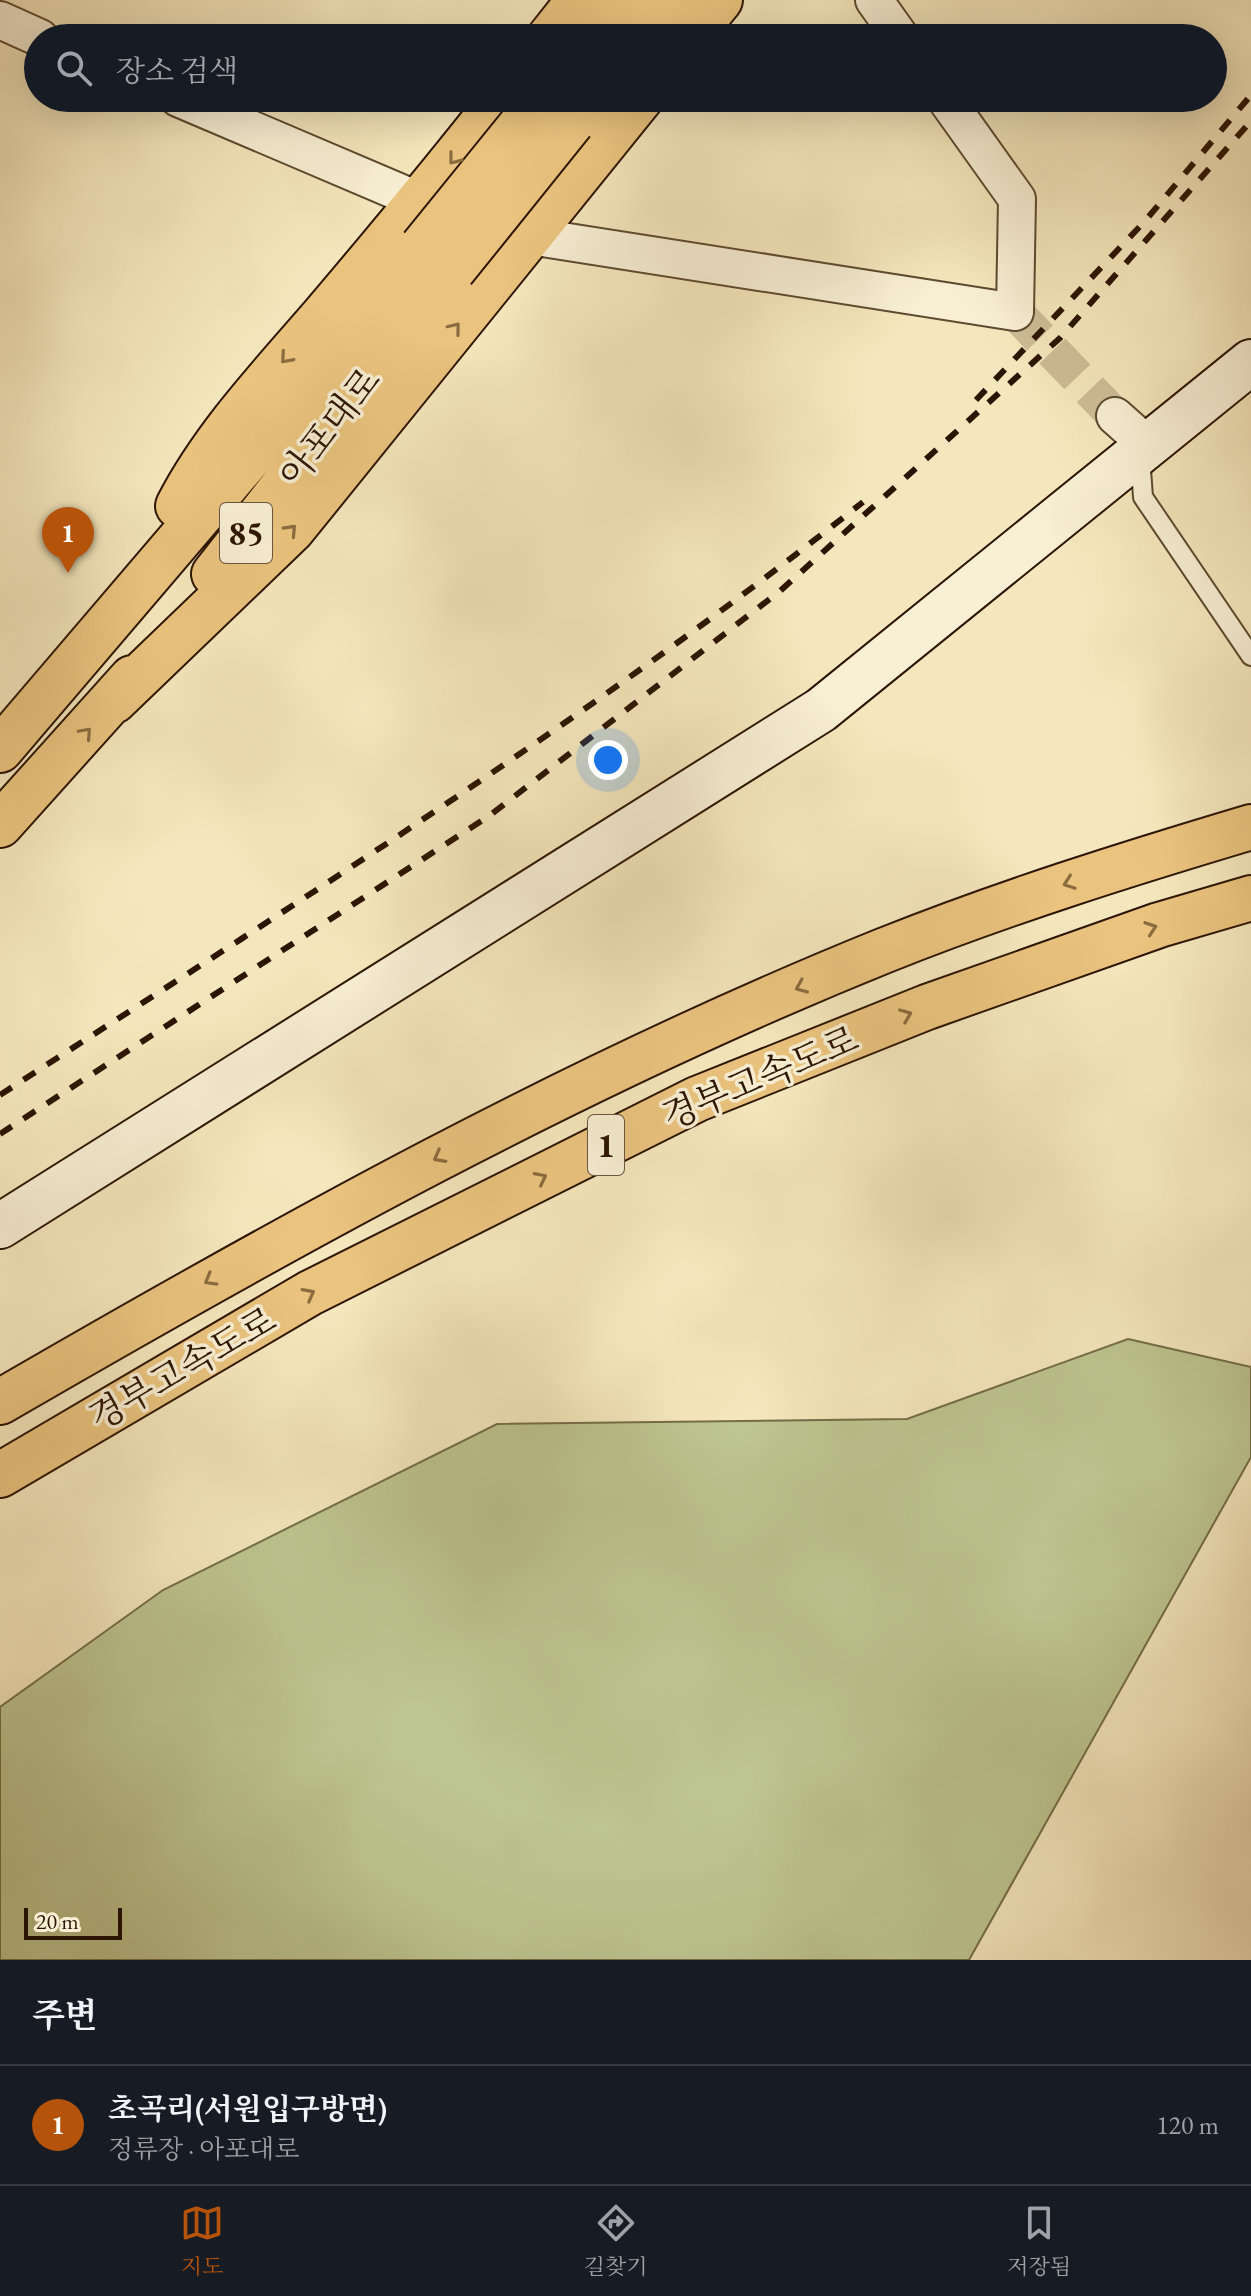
<!DOCTYPE html>
<html lang="ko">
<meta charset="utf-8">
<style>
:root{--surface:#171b24;--page:#20242c;--text:#f1f3f6;--muted:#9ea1a6;--line:#363941;--accent:#b45309}
body{margin:0;font-family:"EB Garamond","Noto Serif KR",serif;background:var(--page);color:var(--text)}
.scale{position:absolute;left:24px;bottom:20px;width:98px;box-sizing:border-box;padding-left:8px;border:4px solid #2c1500;border-top:0;font-size:22px;line-height:28px;white-space:nowrap;color:#2c1500;-webkit-text-stroke:6px #f8efd4;paint-order:stroke}
.you{position:absolute;left:608px;top:760px;width:28px;height:28px;margin:-20px;border:6px solid #fff;border-radius:50%;background:#1a73e8;box-shadow:0 0 0 12px #1a73e833}
.badge{display:grid;place-items:center;width:52px;height:52px;border-radius:50%;background:var(--accent);color:#fff;font-size:26px;font-weight:700}
.pin{position:absolute;translate:-50% -66px;filter:drop-shadow(0 2px 4px #0008)}
.pin::after{content:'';position:absolute;top:42px;width:28px;height:24px;background:inherit;clip-path:polygon(0 0,100% 0,50% 100%)}
.list{margin:0;padding:0;list-style:none}
h2{display:flex;justify-content:space-between;align-items:center;height:104px;margin:0;padding:0 32px;font-size:34px}
h2 small{font-size:26px;font-weight:400;color:var(--muted)}
.list li{display:grid;grid-template-columns:52px 1fr auto;gap:24px;align-items:center;box-sizing:border-box;height:120px;padding:0 32px;border-top:2px solid var(--line)}
.list b{display:block;font-size:30px;white-space:nowrap}
.list p{margin:0;font-size:26px;white-space:nowrap;color:var(--muted)}
.list em{font-size:26px;font-style:normal;color:var(--muted)}
.icon{flex:none;width:44px;height:44px;fill:none;stroke:currentColor;stroke-width:2;stroke-linecap:round;stroke-linejoin:round}
.map{position:relative;flex:none;width:1251px;height:1960px;overflow:hidden}
.search{position:absolute;background:var(--surface);box-shadow:0 8px 32px #0002;left:24px;right:24px;top:24px;height:88px;display:flex;align-items:center;gap:20px;box-sizing:border-box;padding:0 28px;border-radius:44px;color:var(--muted);font-size:30px}
.sheet{height:224px;background:var(--surface)}
nav{display:flex;justify-content:space-around;align-items:center;box-sizing:border-box;height:112px;border-top:2px solid var(--line);background:var(--surface);font-size:22px;color:var(--muted)}
nav a{display:grid;justify-items:center;gap:4px}
nav .on{color:var(--accent)}
.map>svg:first-child{display:block}
.green{fill:#bdc590;stroke:#746d48;stroke-width:2}
.lines{fill:none;stroke-linecap:round;stroke-linejoin:round}
.street-tunnel{stroke:#cdbd97;stroke-width:36;stroke-dasharray:36 18;stroke-linecap:butt}
.lane-casing{stroke:#5e4a2f;stroke-width:22}
.street-casing{stroke:#5e4a2f;stroke-width:40}
.secondary-casing{stroke:#2c1500;stroke-width:48}
.primary-casing{stroke:#2c1500;stroke-width:48}
.highway-casing{stroke:#2c1500;stroke-width:48}
.lane{stroke:#f8efd4;stroke-width:18}
.street{stroke:#f8efd4;stroke-width:36}
.secondary{stroke:#f8efd4;stroke-width:44}
.primary{stroke:#eac47e;stroke-width:44}
.highway{stroke:#eac47e;stroke-width:44}
.rail{stroke:#2c1500;stroke-width:6;stroke-dasharray:14 14;stroke-linecap:butt}
.primary-bridge-casing{stroke:#2c1500;stroke-width:48;stroke-linecap:butt}
.primary-bridge{stroke:#eac47e;stroke-width:44}
.oneway{stroke:#8b6c3f}
.labels{text-anchor:middle;stroke-width:7;stroke-linejoin:round;paint-order:stroke}
.shield{fill:#f8efd4;stroke:#695640;stroke-width:2}
.shield-label{font-size:34px;font-weight:bold;fill:#2c1500}
.street-label{font-size:36px;fill:#2c1500;stroke:#f8efd4}
</style>
<div class="map">
<svg width="1251" height="1960" viewBox="0 0 1251 1960">
<rect width="100%" height="100%" fill="#f5e7bd"/>
<filter id="stains"><feTurbulence type="fractalNoise" baseFrequency=".0025" numOctaves="4"/><feColorMatrix values="0 0 0 0 .2 0 0 0 0 .09 0 0 0 0 .02 0 0 0 .5 -.17"/></filter>
<radialGradient id="worn" r=".72"><stop offset=".6" stop-color="#630" stop-opacity="0"/><stop offset="1" stop-color="#630" stop-opacity=".3"/></radialGradient>
<path class="green" d="M1128 1339 1251 1367V1457L969 1960H0V1707L163 1590 497 1424 907 1419Z"/>
<g class="lines">
<path class="street-tunnel" d="M1015 312 1115 416"/>
<g class="lane-casing">
<path id="lane" d="M1140 456 1143 497 1251 656"/>
</g>
<g class="street-casing">
<path id="street" d="M874 0 901 38
M0 20 40 38
M178 98 441 210
M506 229 530 236 1015 312 1017 199 945 98
M1115 416 1133 432 1140 451"/>
</g>
<g class="secondary-casing">
<path id="secondary" d="M0 1226 821 710 1251 362"/>
</g>
<g class="primary-casing">
<path id="primary" d="M549 38 579 0
M593 38 624 0
M642 38 674 0
M689 38 720 0
M572 122 592 98
M178 506C214 436 272 375 323 316 384 244 444 172 502 98
M214 574 453 270
M114 701 292 530 641 98
M0 750 273 430 422 247
M0 825 132 678"/>
</g>
<g class="highway-casing">
<path id="highway" d="M0 1402C286 1236 576 1075 883 951 1003 903 1127 864 1251 827
M0 1475 310 1293 697 1099 927 1007 1159 925 1251 898"/>
</g>
<use href="#lane" class="lane"/>
<use href="#street" class="street"/>
<use href="#secondary" class="secondary"/>
<use href="#primary" class="primary"/>
<use href="#highway" class="highway"/>
<path class="rail" d="M976 400 1145 221 1251 95
M0 1095C293 905 590 719 863 502
M0 1134 489 816 780 591 1060 338 1251 121"/>
<g class="primary-bridge-casing">
<path id="primary-bridge" d="M422 247 538 104
M453 270 572 122"/>
</g>
<use href="#primary-bridge" class="primary-bridge"/>
</g>
<defs><path id="oneway-chevron" d="M-2-3.5L2.5 0L-2 3.5" fill="none" stroke-width="1.6" stroke-linecap="round" stroke-linejoin="round" transform="scale(2)"/></defs>
<g class="oneway">
<use href="#oneway-chevron" transform="translate(454 159) rotate(128)"/>
<use href="#oneway-chevron" transform="translate(455 328) rotate(-51)"/>
<use href="#oneway-chevron" transform="translate(286 358) rotate(131)"/>
<use href="#oneway-chevron" transform="translate(291 530) rotate(-47)"/>
<use href="#oneway-chevron" transform="translate(86 733) rotate(-48)"/>
<use href="#oneway-chevron" transform="translate(1069 883) rotate(160)"/>
<use href="#oneway-chevron" transform="translate(1151 928) rotate(-19)"/>
<use href="#oneway-chevron" transform="translate(801 987) rotate(157)"/>
<use href="#oneway-chevron" transform="translate(906 1015) rotate(-22)"/>
<use href="#oneway-chevron" transform="translate(439 1157) rotate(152)"/>
<use href="#oneway-chevron" transform="translate(541 1178) rotate(-27)"/>
<use href="#oneway-chevron" transform="translate(210 1280) rotate(150)"/>
<use href="#oneway-chevron" transform="translate(309 1294) rotate(-28)"/>
</g>
<g class="labels">
<g class="shield">
<rect x="220" y="503" width="52" height="60" rx="6"/>
<rect x="588" y="1115" width="36" height="60" rx="6"/>
</g>
<g class="shield-label">
<text x="246" y="545">85</text>
<text x="606" y="1157">1</text>
</g>
<g class="street-label">
<text transform="translate(329 427) rotate(-52)" y="13">아포대로</text>
<text transform="translate(760 1077) rotate(-23)" y="13">경부고속도로</text>
<text transform="translate(182 1368) rotate(-30)" y="13">경부고속도로</text>
</g>
</g>
<rect width="100%" height="100%" filter="url(#stains)"/>
<rect width="100%" height="100%" fill="url(#worn)"/>
</svg>
<div class="scale">20 m</div>
<div class="you"></div>
<div class="pin badge" style="left:68px;top:573px">1</div>
<div class="search"><svg class="icon" aria-label="search" viewBox="0 0 24 24"><circle cx="10" cy="10" r="6"/><path d="M15 15l6 6"/></svg>장소 검색</div>
</div>
<section class="sheet">
<h2>주변<small></small></h2>
<ul class="list">
<li><span class="badge">1</span><div><b>초곡리(서원입구방면)</b><p>정류장 · 아포대로</p></div><em>120 m</em></li>
</ul>
</section>
<nav>
<a class="on"><svg class="icon" aria-label="map" viewBox="0 0 24 24"><path d="M3 6l6-2 6 2 6-2v14l-6 2-6-2-6 2zM9 4v14M15 6v14"/></svg>지도</a>
<a><svg class="icon" aria-label="directions" viewBox="0 0 24 24"><path d="M12 3l9 9-9 9-9-9zM9 14v-3h6M13 9l2 2-2 2"/></svg>길찾기</a>
<a><svg class="icon" aria-label="saved" viewBox="0 0 24 24"><path d="M7 4h10v16l-5-4-5 4z"/></svg>저장됨</a>
</nav>
